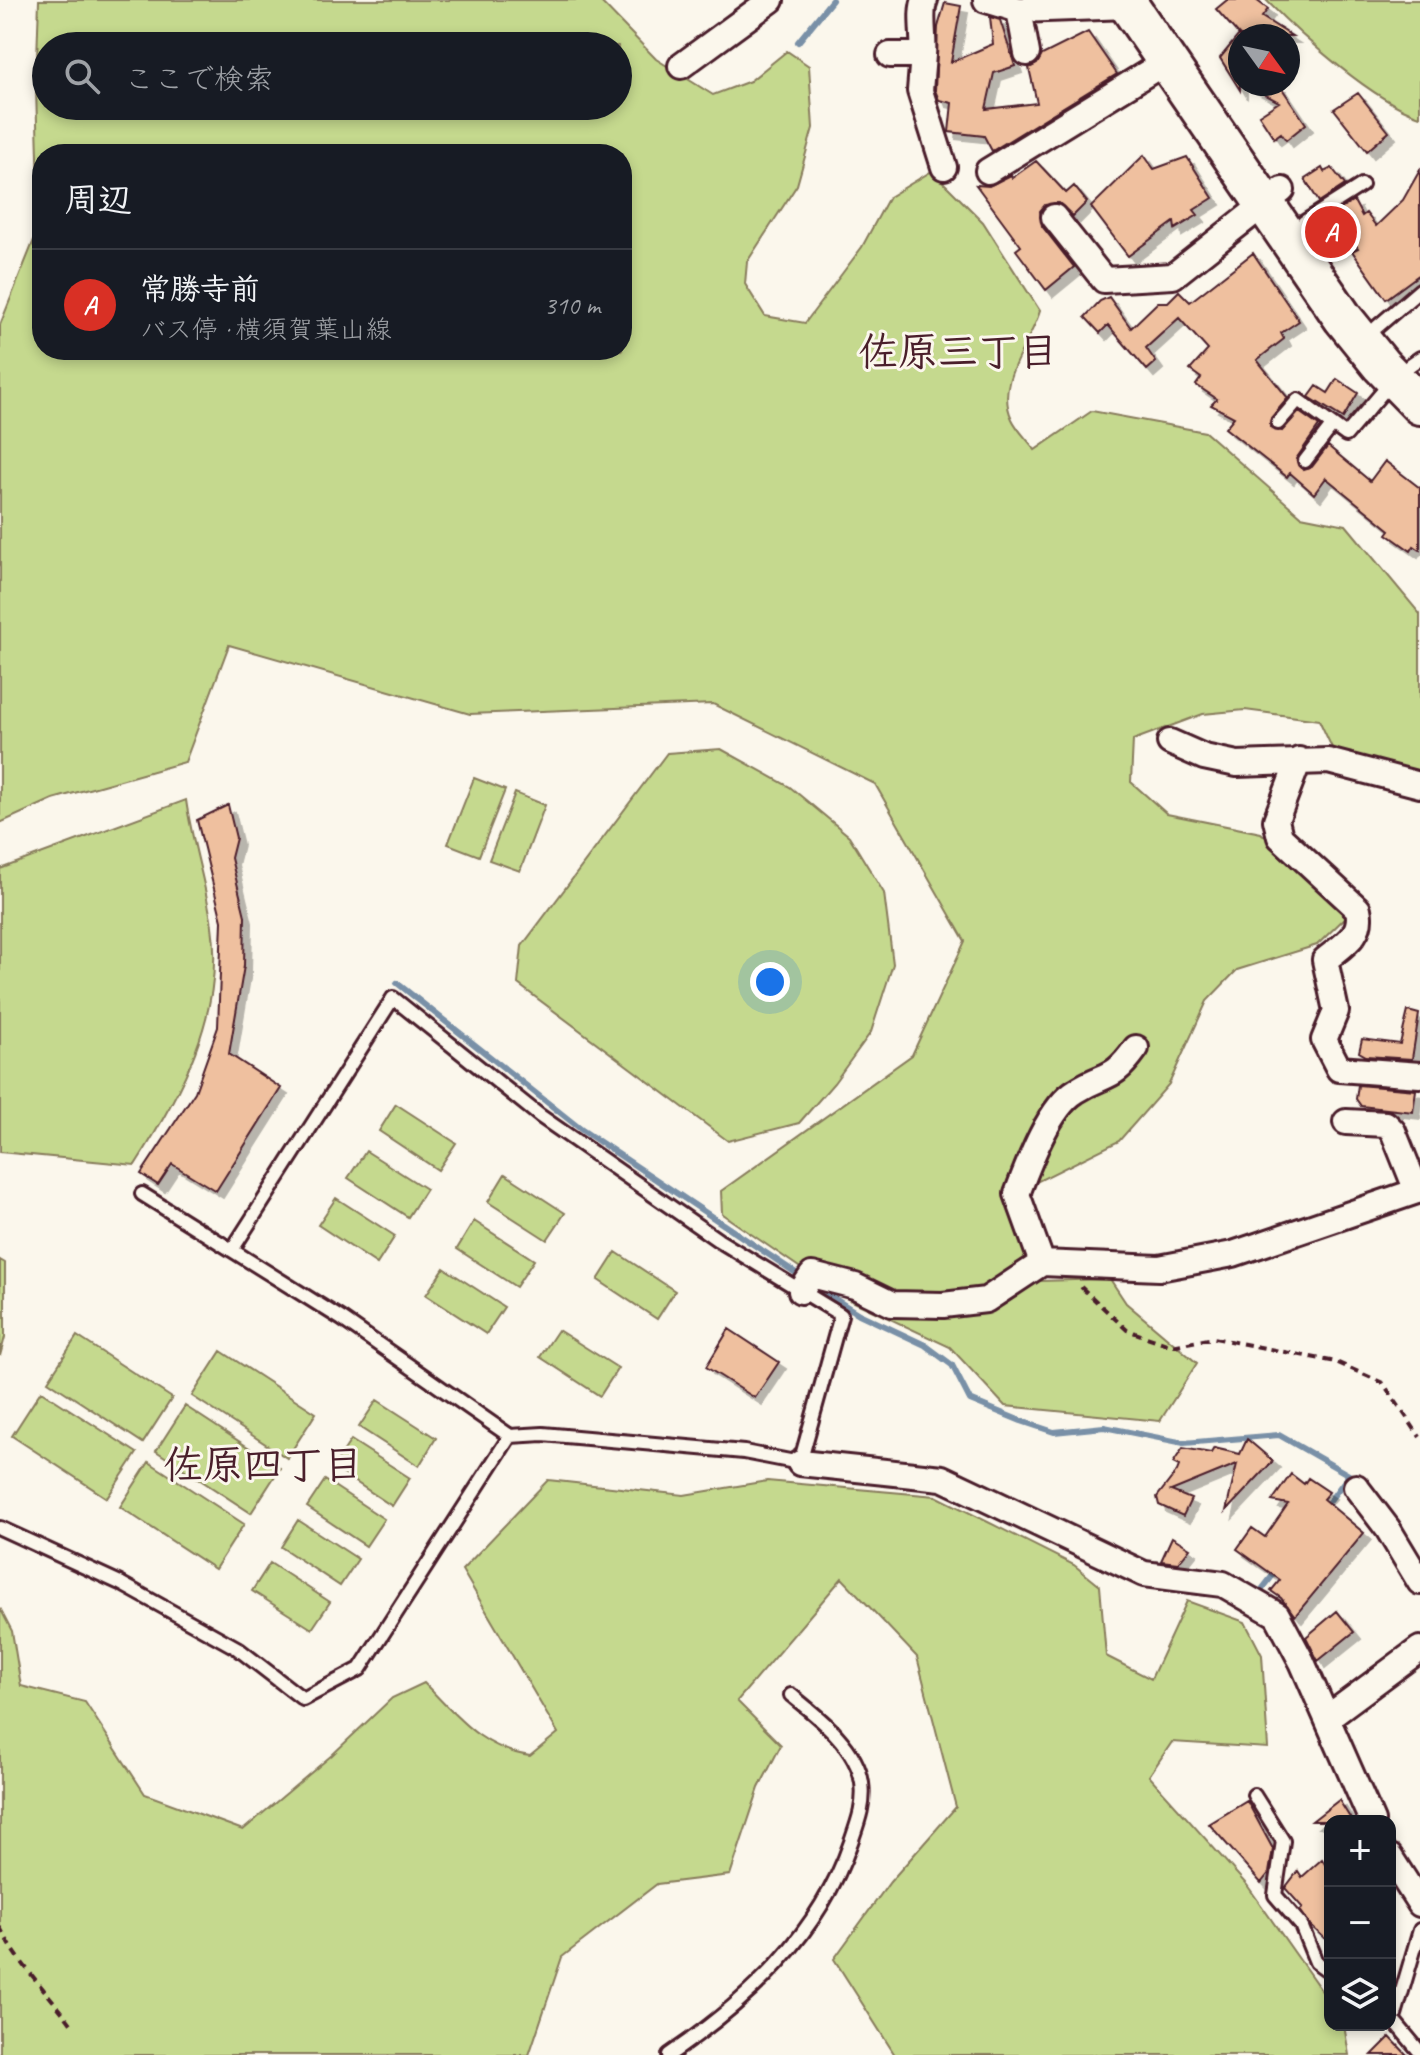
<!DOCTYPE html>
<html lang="ja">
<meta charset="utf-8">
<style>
:root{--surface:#171b24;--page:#20242c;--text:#f1f3f6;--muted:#9ea1a6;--line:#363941;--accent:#d93025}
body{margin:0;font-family:Caveat,"Klee One",sans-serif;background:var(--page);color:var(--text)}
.controls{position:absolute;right:24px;bottom:24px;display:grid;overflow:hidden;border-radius:16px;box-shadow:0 4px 12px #0003}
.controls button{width:72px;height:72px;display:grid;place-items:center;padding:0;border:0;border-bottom:2px solid var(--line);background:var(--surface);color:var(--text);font:40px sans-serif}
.compass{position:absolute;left:1228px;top:24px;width:72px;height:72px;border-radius:50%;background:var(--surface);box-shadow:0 4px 12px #0003;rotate:123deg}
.you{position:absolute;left:770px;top:982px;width:28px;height:28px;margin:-20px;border:6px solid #fff;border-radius:50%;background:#1a73e8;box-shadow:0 0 0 12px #1a73e833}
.badge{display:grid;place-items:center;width:52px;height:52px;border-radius:50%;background:var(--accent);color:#fff;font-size:26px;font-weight:700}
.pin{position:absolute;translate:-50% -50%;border:4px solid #fff;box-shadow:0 2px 8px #0006}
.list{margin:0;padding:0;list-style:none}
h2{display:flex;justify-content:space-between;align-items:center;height:104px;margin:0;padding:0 32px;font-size:34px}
h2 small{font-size:26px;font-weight:400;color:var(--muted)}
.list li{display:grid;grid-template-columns:52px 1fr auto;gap:24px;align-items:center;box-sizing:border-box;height:112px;padding:0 32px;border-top:2px solid var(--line)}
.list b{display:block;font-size:30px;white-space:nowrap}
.list p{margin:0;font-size:26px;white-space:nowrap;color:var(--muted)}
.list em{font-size:26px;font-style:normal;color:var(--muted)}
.icon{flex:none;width:44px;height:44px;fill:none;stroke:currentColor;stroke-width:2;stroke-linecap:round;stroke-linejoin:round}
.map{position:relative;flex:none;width:1420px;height:2055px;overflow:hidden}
.search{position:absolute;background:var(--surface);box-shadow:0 4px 12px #0003;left:32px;top:32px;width:600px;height:88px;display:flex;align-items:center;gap:20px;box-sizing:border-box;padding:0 28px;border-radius:44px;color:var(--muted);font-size:30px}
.panel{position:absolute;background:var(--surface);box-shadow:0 4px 12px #0003;left:32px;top:144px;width:600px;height:216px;border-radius:32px}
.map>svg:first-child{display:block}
.green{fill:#c5d98e;stroke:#887c5c;stroke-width:2;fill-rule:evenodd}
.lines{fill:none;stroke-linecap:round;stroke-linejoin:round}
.stream{stroke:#7990a7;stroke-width:6}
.building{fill:#efc09f;stroke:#4a1f2b;stroke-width:2;filter:url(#shadow)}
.service-casing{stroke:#4a1f2b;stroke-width:18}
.minor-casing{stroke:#4a1f2b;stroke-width:30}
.primary-casing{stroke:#4a1f2b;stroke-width:44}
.path{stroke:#4a1f2b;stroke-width:4;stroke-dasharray:8 6;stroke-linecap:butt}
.service{stroke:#fbf7ec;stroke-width:12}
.minor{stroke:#fbf7ec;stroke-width:24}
.primary{stroke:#fbf7ec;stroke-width:38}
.labels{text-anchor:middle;stroke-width:6;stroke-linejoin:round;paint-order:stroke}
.neighbourhood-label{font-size:40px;font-weight:bold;fill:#4a1f2b;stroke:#fbf7ec}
</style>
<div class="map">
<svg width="1420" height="2055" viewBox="0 0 1420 2055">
<defs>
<filter id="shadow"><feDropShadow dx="7" dy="7" stdDeviation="0" flood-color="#0004"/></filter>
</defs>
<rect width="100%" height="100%" fill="#fbf7ec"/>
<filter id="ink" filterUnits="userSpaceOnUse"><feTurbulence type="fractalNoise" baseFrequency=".0125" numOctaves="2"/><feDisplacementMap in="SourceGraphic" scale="16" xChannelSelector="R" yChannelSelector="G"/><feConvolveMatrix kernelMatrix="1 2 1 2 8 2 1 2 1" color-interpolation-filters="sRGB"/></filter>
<g filter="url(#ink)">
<path class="green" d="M39 0H599L656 59 713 95 750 81 787 51 809 66 813 128 797 185 747 262 745 284 765 316 805 323 862 247 889 197 932 171 983 222 1040 311C1030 345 994 381 1012 419 1017 430 1028 440 1035 450L1092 411 1205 432 1301 516 1346 525 1420 614V771L1333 750 1319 720 1245 710 1203 714 1133 740 1131 782 1167 814 1261 833 1349 914 1317 945 1237 970 1207 1001 1169 1084 1119 1141 1030 1185 1040 1281 1110 1279 1126 1303 1197 1363 1160 1421 1005 1406 950 1347 841 1296 722 1214 721 1191 912 1055 965 941 875 784 713 704 470 714 229 645 185 762 53 799 0 823V325L40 225 36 89ZM46 46H618V106H46ZM42 154H622V350H42Z
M1266 0H1420V116C1373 101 1301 36 1266 0Z
M721 749 790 787 849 836 884 893 893 964 871 1032 834 1083 799 1123 728 1141 518 984 522 946 667 753Z
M474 778 505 790 479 856 448 844Z
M515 793 545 805 520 871 489 860Z
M186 800C192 843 206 884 212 926 225 1013 180 1095 135 1165L0 1152V869Z
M396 1104 456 1143 438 1170 379 1131Z
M366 1151 426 1189 408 1217 348 1178Z
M505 1174 565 1213 547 1240 488 1202Z
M336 1198 395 1236 377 1264 318 1225Z
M474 1221 534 1260 516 1287 457 1249Z
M616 1252 675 1291 657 1319 598 1280Z
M0 1260 5 1263V1337L0 1356Z
M444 1268 504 1307 486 1334 426 1295Z
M558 1330 618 1368 600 1396 540 1357Z
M77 1336 172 1398 143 1443 48 1381Z
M221 1351 316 1413 287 1458 192 1396Z
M41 1391 137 1453 107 1498 12 1436Z
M377 1400 436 1438 419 1466 359 1427Z
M185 1406 280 1468 251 1513 156 1451Z
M351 1440 410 1478 392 1506 333 1467Z
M149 1462 244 1524 215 1569 120 1507Z
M325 1480 384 1519 366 1546 307 1507Z
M548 1480 684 1495 767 1481 936 1496 1074 1565 1100 1586 1106 1656 1151 1679 1187 1601 1245 1622 1262 1655 1268 1748 1172 1742 1149 1776 1247 1885 1330 2003V2025H1344L1349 2055H895L834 1959 890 1882 956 1807 917 1657 842 1578 737 1701 781 1745 759 1788 730 1875 657 1884 562 1957 529 2055H0V1608L12 1631 21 1686 85 1702 145 1794 243 1830 332 1755 392 1698 424 1683C458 1717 480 1748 530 1756L558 1733 462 1570Z
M298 1520 358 1559 340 1586 281 1547Z
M270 1563 330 1602 312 1629 252 1591Z"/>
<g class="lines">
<path class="stream" d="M798 42 832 0
M397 983 582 1130 805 1279
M814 1286 859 1314 925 1345 952 1365 970 1400 1021 1421 1054 1432 1104 1427 1184 1443 1279 1435 1349 1475 1325 1507
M1260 1592 1277 1570"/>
</g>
<path class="building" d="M1227 0H1256L1268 9 1262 17 1292 36H1240V90L1220 58 1239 35 1216 9Z
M945 3 961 6 951 62 993 44 990 17 1000 20 1015 66 994 73 986 109 1037 103 1029 68 1037 64 1042 55 1088 32 1117 74 992 151 984 136 949 132 952 103 939 100 935 90 938 27Z
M1246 84H1279L1306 124 1286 140 1281 133 1274 138 1259 115 1279 102Z
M1358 93 1389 132 1367 151 1334 109Z
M1144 155 1154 169 1187 157 1213 198 1194 210 1198 215 1175 229 1174 222 1128 256 1091 207Z
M1036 161 1066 193 1074 186 1087 202 1073 216 1059 203 1045 205 1040 211 1042 226 1074 267 1046 290 1016 250 1021 246 976 185 989 186 1011 175 1012 178Z
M1322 168 1324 172 1332 168 1345 185 1319 202 1305 179Z
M1420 170V274L1386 299 1352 251 1358 248 1334 213 1354 201 1362 216 1366 213 1376 226 1403 200Z
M1253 253 1299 321 1281 333 1284 339 1257 360 1288 398 1271 418 1270 427 1282 431 1299 412 1319 426 1296 459 1303 470 1312 467 1328 446 1370 481 1385 461 1420 488V550L1414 546 1411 551 1387 534 1390 530 1326 478 1314 494 1290 473 1287 477 1225 428 1234 417 1211 405 1217 399 1196 385 1201 378 1190 370 1208 350 1179 318 1146 348 1156 362 1147 370 1108 325 1100 333 1085 317 1100 301 1109 297 1131 328 1158 302H1168L1179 291 1190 302Z
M1337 379 1358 393 1343 418 1309 397 1317 386 1328 393Z
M228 805 236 838 231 858 245 916 244 966 229 1054 281 1088 216 1191 172 1164 158 1185 141 1174 195 1092 218 1027 222 921 197 820Z
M1408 1011 1419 1014 1412 1059 1366 1056 1359 1052 1362 1039 1400 1044Z
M1358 1085 1416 1090 1413 1112 1361 1106 1356 1099Z
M729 1329 779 1362 755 1398 706 1367Z
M1247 1439 1273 1461 1226 1511 1237 1464 1171 1491 1191 1499 1183 1516 1159 1505 1157 1497 1177 1471 1179 1466 1173 1463 1183 1448 1211 1453 1214 1448 1240 1454Z
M1291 1474 1304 1484 1308 1478 1329 1492 1323 1499 1364 1533 1295 1616 1281 1598 1271 1591 1280 1580 1237 1549 1252 1528 1265 1537 1288 1504 1272 1501Z
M1172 1537 1190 1548 1178 1563 1161 1561Z
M1337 1611 1354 1632 1318 1661 1306 1637Z
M1339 1800 1352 1821H1312Z
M1247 1801 1273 1849 1269 1873 1261 1883 1209 1824Z
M1322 1859 1330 1873V1943L1311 1926 1300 1910 1303 1908 1285 1888 1298 1871 1302 1877Z
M1390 2037 1407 2055H1372Z"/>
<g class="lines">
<g class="service-casing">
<path id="service" d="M1304 222 1362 185
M1377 327 1420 290
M1410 365 1420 358
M1278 423 1298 400 1346 435 1392 381
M1305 461 1332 426
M142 1194 342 1319 510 1436 543 1434 744 1452 800 1463 841 1315 718 1240 540 1116 393 998 232 1250
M0 1528 120 1583 237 1648 303 1699 360 1669 510 1436
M1254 1795 1283 1841 1275 1895 1301 1925 1316 1962 1330 1972
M1390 2016 1420 2052
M1394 2018 1420 1930
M669 2055C749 2000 819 1935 851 1842 858 1822 865 1804 862 1783 857 1746 817 1716 791 1695"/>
</g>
<g class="minor-casing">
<path id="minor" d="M986 0 1019 10 1129 6
M1019 10 1027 53
M890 55H923C925 39 919 12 925 0
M923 55 920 91 944 167
M681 66 771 0
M988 171 1167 61
M1054 217 1104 280 1173 276 1282 190
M1170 742 1204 757 1237 764 1328 761 1420 785
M1299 760 1276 820 1280 837 1358 909C1364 935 1343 945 1325 960L1336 1011 1324 1040 1339 1069 1420 1075
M1346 1122 1386 1124 1393 1131 1417 1191
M1042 1263 1159 1268 1233 1254 1420 1190
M801 1291 812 1275 855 1286 892 1304 943 1305 986 1300 1042 1263 1017 1194C1028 1165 1049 1107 1076 1091 1107 1071 1111 1083 1136 1048
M800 1463 942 1478 1144 1574 1223 1584 1277 1615 1302 1662 1372 1821
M1356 1487 1388 1529 1420 1582
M1327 1718 1420 1649
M1390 1857 1420 1904"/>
</g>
<g class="primary-casing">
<path id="primary" d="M1125 0 1343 318 1381 365 1420 405"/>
</g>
<path class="path" d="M1081 1287 1127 1330 1172 1346 1214 1338 1336 1362 1383 1383 1420 1437
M0 1927C18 1964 48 1992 72 2025"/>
<use href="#service" class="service"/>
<use href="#minor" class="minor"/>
<use href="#primary" class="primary"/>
</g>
</g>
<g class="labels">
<g class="neighbourhood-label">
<text x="958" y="365">佐原三丁目</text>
<text x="263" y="1478">佐原四丁目</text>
</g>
</g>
</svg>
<div class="controls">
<button>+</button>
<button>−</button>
<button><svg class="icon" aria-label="layers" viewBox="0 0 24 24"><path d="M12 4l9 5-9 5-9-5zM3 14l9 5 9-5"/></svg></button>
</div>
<svg class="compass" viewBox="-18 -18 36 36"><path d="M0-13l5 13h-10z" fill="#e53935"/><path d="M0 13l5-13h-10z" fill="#9ea1a6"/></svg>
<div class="you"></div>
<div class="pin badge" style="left:1331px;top:232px">A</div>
<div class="search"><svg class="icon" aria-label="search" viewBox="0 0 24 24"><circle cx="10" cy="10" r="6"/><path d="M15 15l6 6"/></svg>ここで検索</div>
<section class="panel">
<h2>周辺<small></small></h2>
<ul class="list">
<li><span class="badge">A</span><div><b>常勝寺前</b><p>バス停 · 横須賀葉山線</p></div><em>310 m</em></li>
</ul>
</section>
</div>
